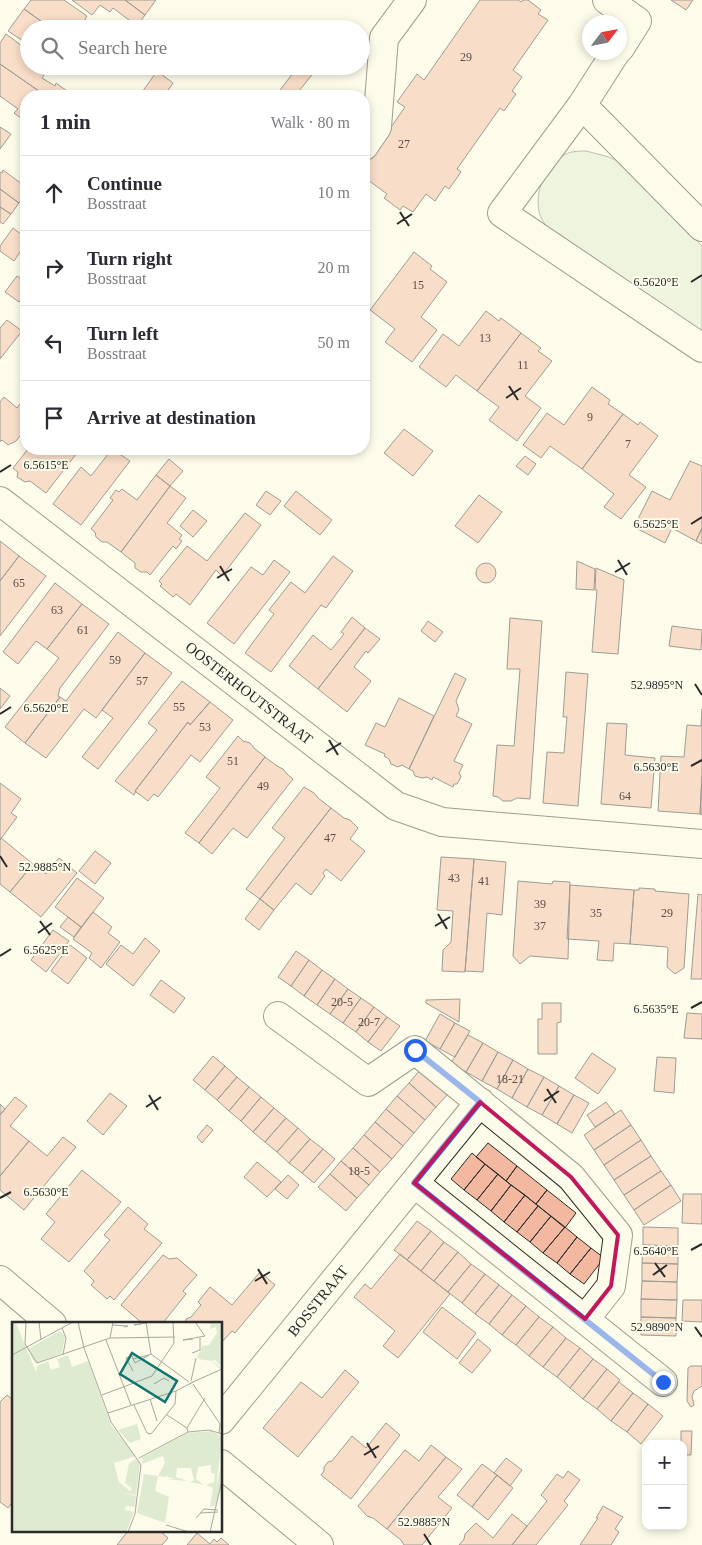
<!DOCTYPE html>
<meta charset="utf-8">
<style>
:root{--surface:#fff;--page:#f2f2f3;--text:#2b2b33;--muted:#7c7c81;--line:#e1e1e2}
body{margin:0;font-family:Georgia,serif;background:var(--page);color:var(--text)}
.controls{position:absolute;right:15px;bottom:15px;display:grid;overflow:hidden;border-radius:10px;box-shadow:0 2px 8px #0003}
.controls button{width:45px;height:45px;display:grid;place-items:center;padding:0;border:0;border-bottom:1px solid var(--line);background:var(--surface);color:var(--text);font:25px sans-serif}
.compass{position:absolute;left:582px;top:15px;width:45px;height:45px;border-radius:50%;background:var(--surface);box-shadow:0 2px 8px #0003;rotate:58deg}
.stop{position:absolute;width:15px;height:15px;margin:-11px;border:4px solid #2563eb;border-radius:50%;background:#fff}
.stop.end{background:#2563eb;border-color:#fff;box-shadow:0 1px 5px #0008}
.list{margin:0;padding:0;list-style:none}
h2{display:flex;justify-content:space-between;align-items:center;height:65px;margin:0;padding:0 20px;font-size:21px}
h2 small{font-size:16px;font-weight:400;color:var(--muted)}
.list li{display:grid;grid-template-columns:32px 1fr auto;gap:15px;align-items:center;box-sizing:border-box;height:75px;padding:0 20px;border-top:1px solid var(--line)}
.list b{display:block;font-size:19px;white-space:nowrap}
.list p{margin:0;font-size:16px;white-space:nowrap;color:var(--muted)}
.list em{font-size:16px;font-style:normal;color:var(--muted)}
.icon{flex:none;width:28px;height:28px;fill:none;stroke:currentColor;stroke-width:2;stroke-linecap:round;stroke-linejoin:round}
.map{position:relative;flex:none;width:702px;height:1545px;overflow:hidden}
.search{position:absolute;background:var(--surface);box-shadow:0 2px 8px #0003;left:20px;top:20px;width:350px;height:55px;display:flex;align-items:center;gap:12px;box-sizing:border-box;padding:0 18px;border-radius:28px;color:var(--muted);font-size:19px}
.panel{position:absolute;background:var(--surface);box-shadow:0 2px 8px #0003;left:20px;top:90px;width:350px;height:365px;border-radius:20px}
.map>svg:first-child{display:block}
.green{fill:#deebd1;stroke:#74746e}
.building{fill:#f2b8a0;stroke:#2b2b2b}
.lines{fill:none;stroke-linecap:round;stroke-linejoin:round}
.minor-casing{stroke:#2b2b2b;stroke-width:30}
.minor{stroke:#fdfbea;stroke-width:28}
.route{stroke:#2563eb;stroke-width:6}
.marked{fill:none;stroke:#c2185b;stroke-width:4;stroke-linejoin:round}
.ticks{fill:none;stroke:#2b2b2b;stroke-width:2}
.labels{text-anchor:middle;stroke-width:4;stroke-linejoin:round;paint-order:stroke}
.number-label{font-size:12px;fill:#5d4e48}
.street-label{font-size:15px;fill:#2b2b2b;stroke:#fdfbea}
.inset-road{fill:none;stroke:#a9a89e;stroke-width:1}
.view{fill:#0f766e;fill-opacity:0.15;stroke:#0f766e;stroke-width:2.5}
.inset-edge{fill:none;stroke:#2b2b2b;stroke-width:2.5}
.ticks-label{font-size:12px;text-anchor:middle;fill:#2b2b2b;stroke:#fdfbea;stroke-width:4;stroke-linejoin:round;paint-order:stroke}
</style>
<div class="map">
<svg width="702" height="1545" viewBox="0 0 702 1545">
<rect width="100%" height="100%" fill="#fdfbea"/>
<path class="green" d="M586 151 609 157 621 163 702 246V332L554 235C549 229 543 223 540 215 533 193 546 163 566 154 572 151 580 151 586 151Z"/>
<path class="building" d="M31 0H64L87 16 79 29H52L24 9Z
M72 0H125L145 15 137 26 113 8 110 12 100 5 92 15Z
M125 0H156L145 15Z
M480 0H518L521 2 523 0H528L541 10 538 14 548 20 513 70 522 77 512 91 516 94 504 111 500 108 457 169 461 172 449 189 445 186 435 201 426 194 413 212 403 206 400 210 384 198 387 194 364 177V166L405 107 397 102 417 74 424 80Z
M671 0H693L686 10Z
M24 9 52 29H29V45L8 31Z
M311 21 321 29H305Z
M6 34 29 51V66H50L42 78 55 86 56 83 74 96H46L0 64V43Z
M0 64 46 96H26V122L14 113 18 109 0 96Z
M284 66H319L295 96H288L280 90 293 73Z
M157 71 173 83 164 96H142L140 95Z
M0 127 11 134 0 149Z
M3 170 26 187V193L19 203 0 189V172L2 173Z
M0 189 19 203 11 214 0 207Z
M0 207 11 214 3 224 0 222Z
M13 228 26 238V243L14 261 0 251V246Z
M414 252 432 266 430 269 447 282 421 317 437 330 412 362 385 342 395 329 370 310Z
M17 276 26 283V293L19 302 5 292Z
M486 311 499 321 501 318 521 333 477 391 456 375 446 387 419 367 443 334 459 346Z
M7 320 22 331 0 359V328Z
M521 333 541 348 538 351 552 361 525 396 541 408 517 441 489 420 499 407 477 391Z
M592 387 610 400 608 404 623 414 582 469 550 446 541 458 523 445 547 413 564 425Z
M26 396V428L16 441 8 445 2 440 0 442V402L4 397 17 408Z
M623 414 638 425 640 422 658 436 629 475 646 487 621 519 604 507 614 494 582 469Z
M404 429 433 451 413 476 384 453Z
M28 449H80L46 493 30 481 25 482 17 477 18 472 13 468Z
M112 449 130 461 81 525 53 504 81 467 91 476Z
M273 449H284L280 454Z
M525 456 536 464 528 475 516 466Z
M169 459 183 471 170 486 156 475Z
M690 461 702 466V528L696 541 672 528 665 543 634 527 652 491 670 500Z
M156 475 170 486 121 552 107 542H102L96 537 95 532 91 529 113 500 110 498 116 490 119 492 122 489 137 500Z
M170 486 186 498 167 523 182 535 179 539 182 541 176 549 173 546 150 575 147 572H141L135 568V563L121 552Z
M266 491 281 501 270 515 256 505Z
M296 491 332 520 320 535 284 506Z
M479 495 502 512 478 543 455 526Z
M193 510 207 521 193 537 180 526Z
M245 513 261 525 222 576 216 570 190 605 176 594 173 597 160 586 162 584 159 581 187 546 207 561Z
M702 528V544L696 541Z
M0 541 19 556 0 581Z
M19 556 46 576 0 636V581Z
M333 556 353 571 326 608 321 605 271 672 245 653 274 614 269 610 291 582 305 593Z
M274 560 290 572 234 644 207 623 251 567 263 575Z
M577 561 595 569 594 590 576 589Z
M476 573a10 10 0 1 1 20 0a10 10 0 1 1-20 0Z
M596 568 624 580 618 654 592 652 597 590H595Z
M55 583 82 604 47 649 36 641 18 664 3 652Z
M82 604 109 624 60 688 58 696 60 697 25 743 5 727 59 658 47 649Z
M352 617 365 628 318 689 289 666 313 635 331 650 344 634 341 632Z
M510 618 542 621 530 799 517 798 511 801H503L498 797 493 796 497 745 514 746 520 669H507Z
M428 621 443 632 435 642 421 631Z
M672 626 702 630 701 650 669 646Z
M365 628 380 639 368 653 366 651 354 667 371 681 347 712 318 689Z
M118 632 145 653 96 718 84 709 46 758 25 743 60 697 66 701Z
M145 653 172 673 98 769 82 757 113 718 102 710Z
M566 672 588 674 578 806 543 803 547 752 564 753 567 717H563Z
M455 673 466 679 456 701 459 710 456 716 472 724 454 761 463 765 459 773 461 777 457 784H454L453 787 433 777 432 780 427 777 422 778 415 776 413 771 409 769Z
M182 681 210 702 190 725 188 722 135 791H136L134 795 115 781 157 730 148 723Z
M0 688 10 696 0 709Z
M399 698 434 716 409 769 402 765 398 767 391 764 389 759 384 756 385 754 365 745 376 723 385 727Z
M210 702 233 720 200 762 191 755 158 797 154 794 148 801 135 791 188 722 190 725Z
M702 709V776L700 814 658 811 661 756 684 757 687 725 701 726Z
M607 723 627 724 625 755 655 758 651 808 601 804Z
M238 736 243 741 250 743 254 748 265 757 199 843 185 833 220 788 206 777Z
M265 757 277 766 283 769 287 774 293 779 247 838 233 828 212 854 199 843Z
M702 776V815L700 814Z
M0 783 21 799 11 813 17 817 0 840Z
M304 787 314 793 318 798 331 808 260 899 246 889 285 838 272 828Z
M331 808 344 818 350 820 358 828 350 839 365 851 341 881 326 869 323 873 325 876 311 895 296 883 274 910 260 899Z
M1 838 33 864 10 892 0 884V840Z
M95 851 111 863 95 884 79 871Z
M441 857 474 859 465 972 442 971 443 950 451 942 453 911 437 910Z
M59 858 77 873 41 917 10 892 33 864 46 874Z
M474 859 506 862 502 915 487 913 483 972 465 971Z
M77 878 104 898 81 927 55 907Z
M518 881 552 884 553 881 570 882 568 959 530 956 520 964 513 956Z
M570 885 634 890 630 944 614 943 613 961 597 960 599 941 567 939Z
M639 888 655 889V891L689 894 684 968 675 974 667 967 668 948 667 947 630 944 634 890H639Z
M698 894 702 895V979H691Z
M260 899 274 910 259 930 245 919Z
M93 912 112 927 108 933 120 942 101 968 89 958 92 953 73 939Z
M68 917 81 927 74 937 60 927Z
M53 930 69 941 46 972 31 960Z
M145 938 160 951 133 986 106 964 121 945 133 954Z
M70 945 87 958 68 984 51 971Z
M296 951 309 960 291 986 278 977Z
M309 960 322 970 304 996 291 986Z
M322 970 335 979 317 1005 304 996Z
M335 979 348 989 330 1014 317 1005Z
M161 980 185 998 174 1013 150 995Z
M348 989 361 998 343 1023 330 1014Z
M361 998 374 1007 356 1032 343 1023Z
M460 999 459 1022 426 1003V1000Z
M542 1003H561V1022L557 1023V1054H538V1019H542Z
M374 1007 387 1017 368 1042 356 1032Z
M687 1013 702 1014V1039L684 1038Z
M440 1014 455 1023 440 1049 425 1041Z
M387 1017 400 1026 381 1051 368 1042Z
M455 1023 470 1031 455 1057 440 1049Z
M468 1035 483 1043 466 1072 451 1063Z
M483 1043 498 1052 482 1081 466 1072Z
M498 1052 513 1060 497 1089 482 1081Z
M592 1053 616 1069 598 1094 575 1078Z
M213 1056 225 1066 205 1090 193 1080Z
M657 1057 676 1058 674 1093 654 1091Z
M513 1060 528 1069 512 1098 497 1089Z
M225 1066 237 1077 217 1100 205 1090Z
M528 1069 544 1077 527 1107 512 1098Z
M420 1070 448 1094 436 1107 409 1083Z
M237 1077 249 1087 229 1111 217 1100Z
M544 1077 559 1086 542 1115 527 1107Z
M409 1083 436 1107 425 1120 397 1096Z
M559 1086 574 1095 557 1124 542 1115Z
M249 1087 261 1097 241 1121 229 1111Z
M110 1093 127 1106 103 1135 87 1121Z
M574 1095 589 1103 572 1133 557 1124Z
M397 1096 425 1120 414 1133 386 1109Z
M15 1097 27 1106 10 1126 29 1141 0 1176V1115Z
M261 1097 274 1108 253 1132 241 1121Z
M606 1102 615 1114 595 1127 587 1115Z
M0 1104 5 1109 0 1115Z
M274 1108 286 1118 265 1142 253 1132Z
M386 1109 414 1133 403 1146 375 1122Z
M621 1110 631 1125 594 1150 584 1135Z
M286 1118 298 1128 277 1152 265 1142Z
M375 1122 403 1146 392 1159 364 1135Z
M207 1125 213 1130 202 1143 197 1137Z
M631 1125 641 1140 604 1165 594 1150Z
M298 1128 310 1139 289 1163 277 1152Z
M364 1135 392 1159 380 1172 353 1148Z
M63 1137 76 1147 24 1210 0 1190V1176L29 1141 47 1156Z
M310 1139 323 1149 302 1173 289 1163Z
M641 1140 651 1156 614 1180 604 1165Z
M488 1143 517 1166 506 1181 476 1157Z
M353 1148 380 1172 369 1185 341 1161Z
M323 1149 335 1159 314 1183 302 1173Z
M472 1153 485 1164 464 1190 451 1179Z
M651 1156 661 1171 624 1195 614 1180Z
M341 1161 369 1185 357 1198 330 1174Z
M257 1162 281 1182 267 1197 244 1177Z
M485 1164 498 1174 477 1200 464 1190Z
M517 1166 547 1190 536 1204 506 1181Z
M82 1170 121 1202 69 1262 41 1239 55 1222 46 1214Z
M661 1171 671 1185 634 1210 624 1195Z
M330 1174 357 1198 346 1211 318 1187Z
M498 1174 511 1185 491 1211 477 1200Z
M288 1175 299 1185 287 1199 275 1189Z
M511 1185 525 1195 504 1222 491 1211Z
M671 1185 681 1201 644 1225 634 1210Z
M547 1190 576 1213 565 1228 536 1204Z
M683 1194H702V1224L682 1223Z
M525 1195 538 1206 517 1232 504 1222Z
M538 1206 551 1216 530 1242 517 1232Z
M128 1207 148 1224 144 1229 162 1243 114 1300 110 1296 107 1299 91 1285 94 1281 84 1271 110 1240 104 1235Z
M551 1216 565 1227 543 1253 530 1242Z
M417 1221 431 1231 407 1260 394 1250Z
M565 1227 577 1237 557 1263 543 1253Z
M643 1227 678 1228V1246L643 1245Z
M431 1231 444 1242 421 1271 407 1260Z
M577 1237 591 1248 570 1274 557 1263Z
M444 1242 458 1252 434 1281 421 1271Z
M643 1245 678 1246V1264L642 1263Z
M591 1248 604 1258 584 1284 570 1274Z
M458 1252 471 1264 448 1292 434 1281Z
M400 1254 450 1294 398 1358 383 1346 395 1331 354 1297 365 1284 371 1289Z
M163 1255 169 1259 177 1258 197 1275 183 1291 186 1294 162 1324H143L121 1305Z
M642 1263 678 1264 677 1282 642 1281Z
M471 1264 485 1274 462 1303 448 1292Z
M260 1272 275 1285 235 1333 232 1331 221 1343V1324H185L186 1319 191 1317 201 1305 198 1302 210 1287 232 1305Z
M485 1274 499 1285 475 1314 462 1303Z
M642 1281 677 1282V1300L641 1299Z
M499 1285 512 1295 489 1324 475 1314Z
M512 1295 526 1306 502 1335 489 1324Z
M641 1299 677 1300 676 1318 641 1317Z
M683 1300H702V1322L682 1321Z
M526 1306 539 1317 516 1345 502 1335Z
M442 1307 476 1333 457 1359 423 1332Z
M539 1317 553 1327 529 1356 516 1345Z
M641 1317 676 1318V1336L641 1335Z
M553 1327 566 1338 543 1367 529 1356Z
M566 1338 580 1348 557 1377 543 1367Z
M478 1339 491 1350 472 1373 459 1363Z
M580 1348 593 1359 570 1388 557 1377Z
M593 1359 607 1369 583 1399 570 1388Z
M691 1366H702V1386L694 1391 692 1396 694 1405 691 1407 687 1401 688 1368Z
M607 1369 620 1380 597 1409 583 1399Z
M345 1370 359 1382 298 1457 263 1428 301 1382 322 1398Z
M619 1382 633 1393 611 1421 597 1409Z
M633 1393 648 1404 627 1432 611 1421Z
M7 1395 14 1401V1500L8 1508 0 1502V1402Z
M648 1404 663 1416 641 1444 627 1432Z
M386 1423 400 1435 351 1499 321 1475 324 1471V1467L328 1462 332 1461 352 1436 366 1448Z
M681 1431H692L691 1455H683V1444H681Z
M431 1445 446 1457 387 1529 373 1518 367 1516 358 1506 405 1450 419 1461Z
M446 1457 462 1469 438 1497 452 1508 422 1545H404L401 1540 387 1529Z
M506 1458 522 1470 510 1486 494 1473Z
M482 1464 497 1475 472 1507 457 1495Z
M568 1471 580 1480 564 1501 568 1505 536 1545H512L547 1501 541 1495 557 1474 563 1478Z
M497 1475 513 1488 488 1520 472 1507Z
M603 1506 623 1517 615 1529 619 1532 611 1545H580L598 1518H596Z
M512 1514 527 1526 512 1545H459L464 1539 465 1534 476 1523 493 1538Z
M128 1531H160L168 1538 162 1545H117Z
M197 1533 210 1544 214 1539 217 1542 221 1538 229 1545H187Z"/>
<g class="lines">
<g class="minor-casing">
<path id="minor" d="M607 0 637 21 620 48
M616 52 582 105 502 213 702 348
M582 105 702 227
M364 146 377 127 384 38 412 0
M0 501 396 806 442 822 702 844
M278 1016 368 1082 415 1050 571 1177 618 1235 611 1286 585 1319
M414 1183 663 1382
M0 1280 52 1324
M221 1420 480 1102
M221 1464 319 1545"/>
</g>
<use href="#minor" class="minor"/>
</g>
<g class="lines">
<path class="route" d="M415 1050 480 1102 414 1183 663 1382"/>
</g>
<path d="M0 0H702V1545H0ZM480 1102 571 1177 618 1235 611 1286 585 1319 414 1183Z" fill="#fdfbea" fill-opacity=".55" fill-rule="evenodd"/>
<path class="marked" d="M480 1102 571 1177 618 1235 611 1286 585 1319 414 1183Z"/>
<path class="ticks" d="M400 212 409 226M397 224 412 214M691 282 702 275M509 386 518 400M506 398 521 388M0 472 11 465M691 524 702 517M618 560 627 575M220 566 229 581M615 572 630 563M217 578 232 569M695 684 702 695M0 714 11 707M329 740 338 755M326 752 341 743M691 766 702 760M0 856 7 867M438 914 447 929M40 921 50 935M435 926 450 917M38 933 52 923M0 956 11 949M691 1008 702 1002M547 1089 556 1103M149 1095 158 1110M544 1101 559 1091M146 1107 161 1097M0 1198 11 1192M691 1250 702 1244M655 1263 665 1277M258 1269 267 1284M653 1275 667 1265M255 1281 270 1272M695 1327 702 1337M367 1443 376 1458M364 1455 379 1446M424 1534 431 1545"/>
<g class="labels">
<g class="number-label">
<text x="466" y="61">29</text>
<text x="404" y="148">27</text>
<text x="418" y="289">15</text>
<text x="485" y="342">13</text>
<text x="523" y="369">11</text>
<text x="590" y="421">9</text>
<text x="628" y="448">7</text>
<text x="19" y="587">65</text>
<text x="57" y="614">63</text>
<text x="83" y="634">61</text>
<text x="115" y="664">59</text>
<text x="142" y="685">57</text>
<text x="179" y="711">55</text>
<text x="205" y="731">53</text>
<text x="233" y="765">51</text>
<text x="263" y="790">49</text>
<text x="625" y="800">64</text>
<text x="330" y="842">47</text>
<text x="454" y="882">43</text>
<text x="484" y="885">41</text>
<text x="540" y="908">39</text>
<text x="596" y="917">35</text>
<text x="667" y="917">29</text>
<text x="540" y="930">37</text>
<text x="342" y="1006">20-5</text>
<text x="369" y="1026">20-7</text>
<text x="510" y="1083">18-21</text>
<text x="359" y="1175">18-5</text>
</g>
<g class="street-label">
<text transform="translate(249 693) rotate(38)" y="5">OOSTERHOUTSTRAAT</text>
<text transform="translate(318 1301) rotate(-51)" y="5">BOSSTRAAT</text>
</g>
</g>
<g transform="translate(12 1322)">
<rect width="210" height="210" fill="#fdfbea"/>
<path d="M0 0 4 1 24 50 25 44 36 39 39 48 48 45 45 37 56 33 60 45 76 39 99 103 124 134 102 141 107 160 118 169 120 167 113 161 117 142 123 137 128 142 124 173 106 170 124 174 123 185 114 184 113 188 122 190 114 210H0ZM184 0H210V45L203 38H200L209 46 208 47 200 39 185 37H188L185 35 190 25 189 20 191 24 197 23 205 11 204 5 198 7 199 2ZM48 9 53 14 50 31 25 41 22 39 16 27ZM125 102 129 117 118 121 106 108ZM200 109 210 115 202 184 198 185 201 166 194 163 202 160 203 152 199 151V143L186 145 184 157 192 163 178 160 182 158 179 146H165L164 155 175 159 154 157H163L155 155 157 151 154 155 146 154 153 141 151 134 130 142 131 135 176 111ZM209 120 210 164 207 185 209 167 203 184 201 179 208 148ZM132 152 146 154 143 169 157 175 153 201 125 191Z" fill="#deebd1"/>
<path class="inset-road" d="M14 0 13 22 25 41 98 16M27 0 29 18M66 0 72 26 99 100 129 143 123 192 116 210M134 0 139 32 177 60M129 2 122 3 134 1M100 3 116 4 112 5M50 6 54 16 51 33M98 16 163 15M98 16 101 0M181 17 171 18 193 14 183 0M94 18 119 83M180 31 188 28V16M0 33 61 0M121 37 137 33M121 49 114 36 120 34 123 41 139 32M179 59 184 36M181 60 210 47M142 62 152 56 157 59M181 62 208 102 207 111M90 73 140 54 162 21 161 0M138 77 145 99M122 83 135 111 139 112 163 82 164 69M96 91 164 69 181 60 177 62M155 93 175 106 176 110M175 106 193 76M127 136 176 110 197 108 210 112M188 191 206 190M184 196 192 187 206 188M154 203 177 210M198 210 210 158"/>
<path class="view" d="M120 31 165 59 153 80 108 52Z"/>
<rect width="210" height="210" class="inset-edge"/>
</g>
<g class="ticks-label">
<text x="656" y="286">6.5620°E</text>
<text x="46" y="469">6.5615°E</text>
<text x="656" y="528">6.5625°E</text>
<text x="657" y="689">52.9895°N</text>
<text x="46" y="712">6.5620°E</text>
<text x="656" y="771">6.5630°E</text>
<text x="45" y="871">52.9885°N</text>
<text x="46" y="954">6.5625°E</text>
<text x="656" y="1013">6.5635°E</text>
<text x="46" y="1196">6.5630°E</text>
<text x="656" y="1255">6.5640°E</text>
<text x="657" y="1331">52.9890°N</text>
<text x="424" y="1526">52.9885°N</text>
</g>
</svg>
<div class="controls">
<button>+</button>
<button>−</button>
</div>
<svg class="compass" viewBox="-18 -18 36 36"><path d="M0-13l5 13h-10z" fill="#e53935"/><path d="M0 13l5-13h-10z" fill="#7c7c81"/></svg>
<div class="stop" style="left:415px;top:1050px"></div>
<div class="stop end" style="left:663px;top:1382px"></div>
<div class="search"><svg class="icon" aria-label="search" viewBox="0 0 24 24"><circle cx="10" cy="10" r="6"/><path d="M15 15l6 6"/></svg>Search here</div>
<section class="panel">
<h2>1 min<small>Walk · 80 m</small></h2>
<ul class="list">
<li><svg class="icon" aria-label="ahead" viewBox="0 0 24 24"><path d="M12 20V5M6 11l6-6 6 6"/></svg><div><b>Continue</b><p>Bosstraat</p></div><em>10 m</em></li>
<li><svg class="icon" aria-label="right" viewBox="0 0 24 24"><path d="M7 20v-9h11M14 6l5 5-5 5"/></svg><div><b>Turn right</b><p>Bosstraat</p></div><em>20 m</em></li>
<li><svg class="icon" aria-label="left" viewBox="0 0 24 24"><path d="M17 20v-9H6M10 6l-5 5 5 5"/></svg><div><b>Turn left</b><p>Bosstraat</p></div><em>50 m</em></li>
<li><svg class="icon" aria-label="arrive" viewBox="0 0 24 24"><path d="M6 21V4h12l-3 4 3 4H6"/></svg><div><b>Arrive at destination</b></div></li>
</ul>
</section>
</div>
